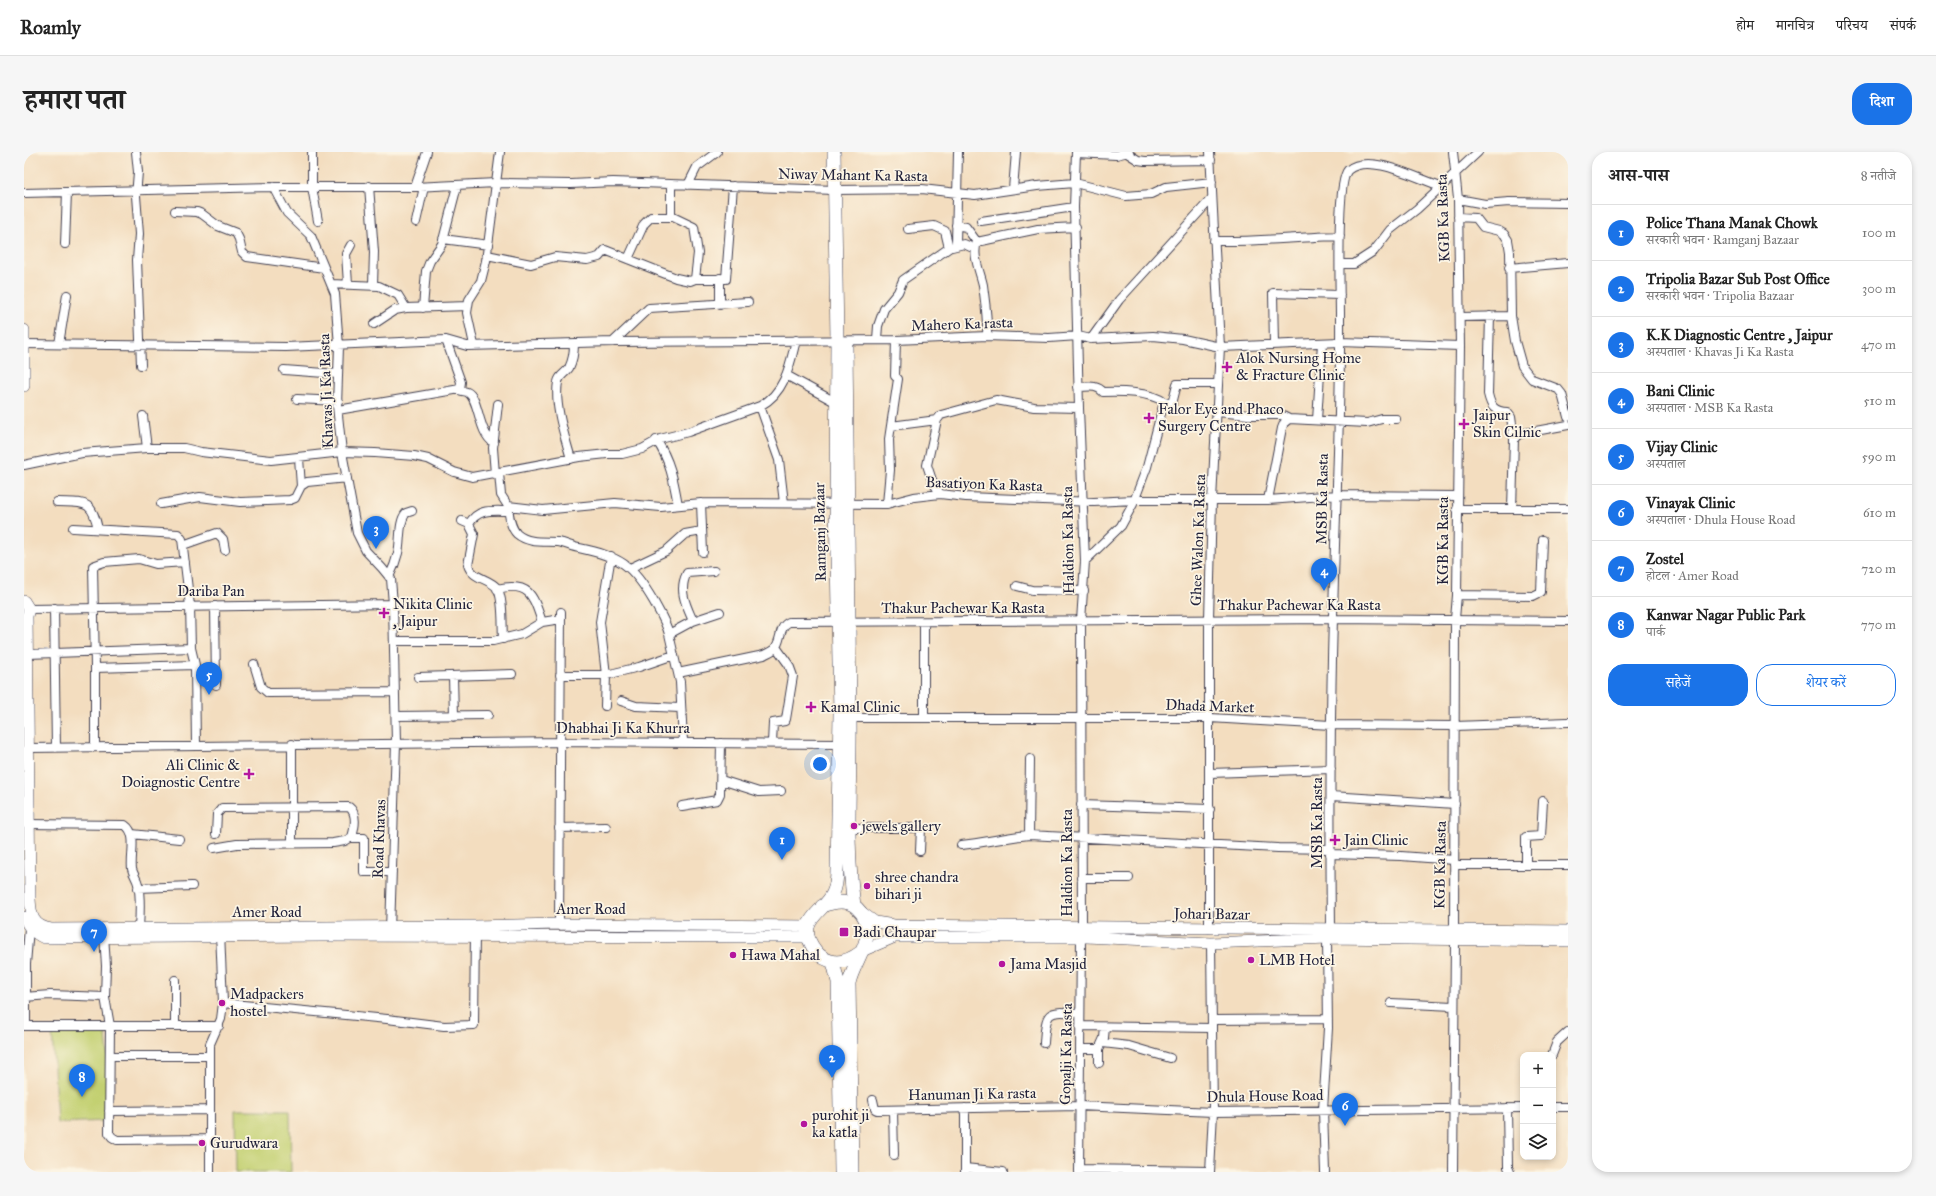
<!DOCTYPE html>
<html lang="hi">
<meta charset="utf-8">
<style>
:root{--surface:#fff;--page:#f6f6f6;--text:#222;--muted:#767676;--line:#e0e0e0;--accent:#1a73e8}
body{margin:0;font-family:"IM FELL Great Primer","Noto Serif Devanagari",serif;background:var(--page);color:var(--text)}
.controls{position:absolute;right:12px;bottom:12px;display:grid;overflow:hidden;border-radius:8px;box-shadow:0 2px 6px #0003}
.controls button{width:36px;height:36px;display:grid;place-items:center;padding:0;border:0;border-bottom:1px solid var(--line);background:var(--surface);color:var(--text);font:20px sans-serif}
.you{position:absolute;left:796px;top:612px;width:14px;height:14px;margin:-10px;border:3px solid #fff;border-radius:50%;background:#1a73e8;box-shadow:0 0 0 6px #1a73e833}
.badge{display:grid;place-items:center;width:26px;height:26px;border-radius:50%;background:var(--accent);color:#fff;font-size:13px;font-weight:700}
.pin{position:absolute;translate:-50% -33px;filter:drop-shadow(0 1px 2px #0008)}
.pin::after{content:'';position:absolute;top:21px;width:14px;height:12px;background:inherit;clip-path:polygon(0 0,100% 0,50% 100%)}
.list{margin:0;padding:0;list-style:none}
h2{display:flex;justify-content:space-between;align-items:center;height:52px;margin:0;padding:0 16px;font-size:17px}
h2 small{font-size:13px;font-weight:400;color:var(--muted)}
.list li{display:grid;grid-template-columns:26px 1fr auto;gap:12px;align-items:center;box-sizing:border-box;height:56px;padding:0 16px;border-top:1px solid var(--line)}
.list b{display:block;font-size:15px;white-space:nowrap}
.list p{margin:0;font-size:13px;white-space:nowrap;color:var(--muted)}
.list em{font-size:13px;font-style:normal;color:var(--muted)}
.actions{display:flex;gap:8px;padding:12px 16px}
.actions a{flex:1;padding:9px 0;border:1px solid var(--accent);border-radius:16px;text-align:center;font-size:14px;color:var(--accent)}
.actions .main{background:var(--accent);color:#fff}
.icon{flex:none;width:22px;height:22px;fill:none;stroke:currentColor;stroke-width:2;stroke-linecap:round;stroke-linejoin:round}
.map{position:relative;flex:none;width:1544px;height:1020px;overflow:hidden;border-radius:16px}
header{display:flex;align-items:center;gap:24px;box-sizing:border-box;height:56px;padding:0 20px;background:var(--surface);border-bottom:1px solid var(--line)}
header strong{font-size:19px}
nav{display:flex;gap:22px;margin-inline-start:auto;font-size:14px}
.intro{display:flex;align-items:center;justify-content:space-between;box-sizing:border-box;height:96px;padding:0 24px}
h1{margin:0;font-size:28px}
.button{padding:10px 18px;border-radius:16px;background:var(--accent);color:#fff;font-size:14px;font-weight:700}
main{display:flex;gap:24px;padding:0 24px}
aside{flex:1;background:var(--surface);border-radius:16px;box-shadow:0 2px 6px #0003}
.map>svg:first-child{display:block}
.green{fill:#c3d071;stroke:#727956}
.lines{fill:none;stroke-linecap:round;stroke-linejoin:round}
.street-casing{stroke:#413e4f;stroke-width:10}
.secondary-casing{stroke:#413e4f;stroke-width:12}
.primary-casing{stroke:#413e4f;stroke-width:14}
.street{stroke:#fff;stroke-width:8}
.secondary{stroke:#fff;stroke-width:11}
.primary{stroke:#fff;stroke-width:13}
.poi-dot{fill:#b5179e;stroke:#fcf5e5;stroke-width:1.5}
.labels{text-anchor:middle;stroke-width:3.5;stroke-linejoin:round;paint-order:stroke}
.street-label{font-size:15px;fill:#22223b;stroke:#fcf5e5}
.poi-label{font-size:15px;fill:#22223b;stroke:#fcf5e5;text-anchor:start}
</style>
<header>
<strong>Roamly</strong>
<nav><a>होम</a><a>मानचित्र</a><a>परिचय</a><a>संपर्क</a></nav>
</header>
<div class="intro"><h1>हमारा पता</h1><a class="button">दिशा</a></div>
<main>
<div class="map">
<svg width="1544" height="1020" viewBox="0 0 1544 1020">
<rect width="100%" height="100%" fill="#fcf5e5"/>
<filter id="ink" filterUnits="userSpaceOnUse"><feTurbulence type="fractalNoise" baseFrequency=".025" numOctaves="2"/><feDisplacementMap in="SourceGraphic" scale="8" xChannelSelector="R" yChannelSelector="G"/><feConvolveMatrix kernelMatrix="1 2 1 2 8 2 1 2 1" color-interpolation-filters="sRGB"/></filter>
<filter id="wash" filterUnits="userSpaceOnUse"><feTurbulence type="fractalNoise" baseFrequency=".012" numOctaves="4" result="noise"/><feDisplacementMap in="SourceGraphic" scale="16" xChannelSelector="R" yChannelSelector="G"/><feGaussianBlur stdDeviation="0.9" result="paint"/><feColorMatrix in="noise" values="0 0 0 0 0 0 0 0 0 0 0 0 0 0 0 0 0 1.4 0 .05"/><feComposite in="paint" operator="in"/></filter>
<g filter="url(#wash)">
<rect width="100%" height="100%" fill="#f3ddbf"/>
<path class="green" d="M81 874 86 922 82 969 33 971 28 877Z
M211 958H266L267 1020H212Z"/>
</g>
<g filter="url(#ink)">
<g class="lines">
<g class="street-casing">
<path id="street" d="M112 0 114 20 112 44 115 82 113 108 117 213
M288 0V35L294 69
M1052 0 1050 55 1055 256 1061 409 1057 469 1058 775
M1429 0 1434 47 1436 194 1433 443 1431 467 1430 779
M1052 1 1092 3 1105 0
M1103 1 1114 8 1121 9 1187 8
M664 33 673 15 693 0
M345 34 350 100 349 133
M249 35 263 61 287 84 311 142 315 194 313 254 318 300 333 381 342 399 358 416 367 427 369 452 372 591 366 779
M391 35 403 0
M989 37 992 0
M0 41 249 35H391L472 31 547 32 589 30 811 38 898 37 951 43 1013 34 1051 31 1102 44 1127 42 1142 35 1188 30
M1434 47 1461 52 1485 50 1544 51
M151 59 173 60 178 62 194 74 212 81 215 87 218 100 223 105 300 116
M647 65V33
M1434 65 1452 66 1459 75 1475 79 1480 82 1484 88 1486 100 1487 164 1491 189 1498 214 1508 227 1534 237 1538 242 1544 265
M957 69 1050 55
M392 70 400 35
M932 73 942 75 953 90
M419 87 465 93
M1190 89C1232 90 1274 85 1316 84
M41 92 43 40
M932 92 934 0
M928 95 940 92 951 97
M463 103 507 112 531 105 563 108 575 105 581 98 652 126 666 129 671 127H702L709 34
M604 107 620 72 627 65H649L670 75 674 101 671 127
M1316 112H1330L1350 99 1366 78 1393 57 1454 0
M1485 116 1544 111
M696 126V153
M307 132 355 134 374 143 382 156
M324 132 322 102 327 93
M399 156 402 119 406 109 418 92 433 34
M1466 164 1464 242C1467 255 1470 259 1483 260L1487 265 1490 287
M1436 165 1487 164
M350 172 371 158 382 156 444 154
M963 184C964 167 961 150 959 133 956 119 948 104 953 90L1014 77 1052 75
M853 187 854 174 860 157 874 140 879 128 925 96 921 79 910 74 884 77
M1067 187 1095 148 1188 46
M589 190 625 156 724 150
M0 192 262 195 422 188 443 194 589 190 872 188 963 184 1025 186 1054 184 1067 187 1129 184 1159 187 1196 195 1316 190 1436 194
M35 192 43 143
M450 193 443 161 445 148 457 129 462 109 476 0
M1250 193 1249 141 1316 143
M260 218 314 222
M762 223 813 251
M1054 235C1063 235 1073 232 1079 240 1095 239 1127 240 1140 250L1123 315 1109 352 1097 374 1061 409
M434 238C437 239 441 239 443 240 456 246 453 280 470 291
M273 247 314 249
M1140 250 1148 252 1153 232H1194
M736 254 755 308 760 351
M314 258 436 237 437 230 422 188
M1193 260 1224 263H1257L1265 267
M119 264 123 296
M1293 268 1298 191
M867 274 913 268
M632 288C646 307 650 330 654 353
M275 306 277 334
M547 307C541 285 530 253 534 230 535 223 541 222 545 216 549 208 550 200 550 192
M0 313 58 301 123 296H160L177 300 247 308 318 300 351 301 390 304 404 307 430 320 448 325 555 305 583 302H598L618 297 636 287 664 280 736 254C761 241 766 213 772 188
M475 321 477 343 484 354 519 358 591 351 637 355 677 351 863 352 890 345 916 342 942 345 1070 350 1110 348H1244L1313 343 1433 344
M471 322 469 296 474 252
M916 342 908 328 903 313 913 268 917 263 972 248 1010 255 1055 256
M1244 348 1258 276 1260 271 1265 267 1343 271 1358 267H1372
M33 350C60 351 68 347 74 377
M677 351 679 400
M137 352 176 345 216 350 266 348 271 346 277 334 283 330 323 326
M863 352 866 318 865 287 874 227 871 224 872 188
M484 354C485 363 486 375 493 382 505 392 520 389 534 390 541 391 548 395 555 396 597 405 608 412 630 450 636 461 642 470 645 482L669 469 696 460
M1433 357H1544
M1488 357 1490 287 1495 282 1544 273
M438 369 445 372 450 382 444 413C448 427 465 426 473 436 480 446 478 475 479 487
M445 372C454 356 468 359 485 359
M49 376 154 382 158 387 166 454 167 496
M159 393 193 381 199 387 201 398
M161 410 132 412 115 407 80 410 69 414 71 516 171 513
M606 416 642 399 661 382 678 379
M365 425C369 417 372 409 374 401 377 389 374 370 382 361L388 359
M993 434 1008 438 1060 439
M473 437C505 429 509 443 518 470
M1433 443 1509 444 1517 440 1519 388
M191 454 192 533
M30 456 32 596
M5 457 369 452
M669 469C662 453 654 438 663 421L690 419
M645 482 656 530 659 590
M370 489H469L498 482 518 470 537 467
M4 502 167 496 171 513 172 594
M230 512 237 535 244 541 371 540
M654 521 740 503C743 501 749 499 751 496 758 488 754 475 765 470L1309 467 1544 469
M536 523H582L615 515 650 503
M429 524 430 564
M394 525 488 522
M597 549 612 554 656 556
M581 554 582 523 576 470 587 404
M372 564 464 563
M826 566H1186L1307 573 1431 574 1544 570
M900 566V470
M748 591 749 571 761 569 762 567 769 524 765 513 752 495
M71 595V516
M5 596 535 590 818 592
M1186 621 1307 617
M697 628 735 640 757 639
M1307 644 1431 652
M1057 653 1186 657
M658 654 693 648 696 642 697 591
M1 672 101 673C114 682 106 703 108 717 109 722 113 727 114 732 117 746 116 761 115 776
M535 676 582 675
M826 676H897L896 699
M108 682 155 687
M1005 683 1006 607
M326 686H340V720H368
M268 691V592
M937 693C960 691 982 685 1005 683L1254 696 1306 697
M190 696 213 692 309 691 321 689 328 685C331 675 333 661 325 655L198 656 193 662 192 682
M1306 702 1377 704 1430 708
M1430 713H1544
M1502 713V685L1517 684 1519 649
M1057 726H1105
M114 736 168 734
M535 772 537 460
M1185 777V467L1188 348 1196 195 1186 0
M1307 778C1306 674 1306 570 1309 466 1311 365 1317 264 1316 163 1316 140 1312 30 1324 18 1345 0 1394 27 1417 34
M80 782 82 814 81 845 86 874 85 981 88 985 93 988 186 987
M0 845 26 843 81 845
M199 851 363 867 420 874 450 873 451 779
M1367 851 1429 854
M1188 868 1304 867
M0 874H195
M2 874V812L5 776
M151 874V828
M1056 874 1187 876
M1020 891C1022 857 1024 859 1056 861
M1079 891 1105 894 1146 906
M1056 897H1075
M1528 903 1533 890 1544 880
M86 904H185
M1075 911V897L1080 886 1081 875
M849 948 851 957 853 958 1055 954 1189 960 1499 956
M1529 955H1544
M941 956V1020
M1483 956 1484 1015 1486 1020
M869 958 870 1003
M85 959 185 958
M941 1016 979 1020
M1055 1017 1186 1019
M186 1020V892L197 867 199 851 196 780
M1055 1020 1057 785
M1186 1020 1189 960 1187 791
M1301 1020 1299 958 1304 876 1303 786
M1429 1020 1431 788"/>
</g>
<g class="secondary-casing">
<path id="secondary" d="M0 178V234
M0 449 5 457 3 464 0 467
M3 464 6 747C7 764 9 774 27 777L451 774 535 772 785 774
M836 759 851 770 870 773 1544 779
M0 765C4 776 10 781 20 786L298 784 785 785
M838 799 871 785H1062L1187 791 1303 786 1544 789"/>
</g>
<g class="primary-casing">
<path id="primary" d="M810 0 813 188 812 352 816 562 813 717C813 724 813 733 809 741 801 760 769 769 791 798 796 805 804 809 812 810 822 810 829 806 837 800
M822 194C823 318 825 442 826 566 827 628 821 692 830 753
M798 754C809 750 824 747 833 756 858 780 831 805 825 831L828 1020
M809 810 814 830 817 1020"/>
</g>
<use href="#street" class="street"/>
<use href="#secondary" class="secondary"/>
<use href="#primary" class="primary"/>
</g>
</g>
<g class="poi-dot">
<path d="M1201 209h4v4h4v4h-4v4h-4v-4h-4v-4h4z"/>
<path d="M1123 260h4v4h4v4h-4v4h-4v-4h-4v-4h4z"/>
<path d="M1438 266h4v4h4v4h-4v4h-4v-4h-4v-4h4z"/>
<path d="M358 455h4v4h4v4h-4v4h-4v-4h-4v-4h4z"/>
<path d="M785 549h4v4h4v4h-4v4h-4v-4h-4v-4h4z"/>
<path d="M223 616h4v4h4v4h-4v4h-4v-4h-4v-4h4z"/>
<circle cx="830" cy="674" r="4"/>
<path d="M1309 682h4v4h4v4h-4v4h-4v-4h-4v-4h4z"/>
<circle cx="843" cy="734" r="4"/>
<rect x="815" y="775" width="10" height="10" rx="2"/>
<circle cx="709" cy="803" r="4"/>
<circle cx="1227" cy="808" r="4"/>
<circle cx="978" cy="812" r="4"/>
<circle cx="198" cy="851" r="4"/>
<circle cx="780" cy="972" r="4"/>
<circle cx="178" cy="991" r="4"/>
</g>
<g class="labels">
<g class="street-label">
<text transform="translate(829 23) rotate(1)" y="5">Niway Mahant Ka Rasta</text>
<text transform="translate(1419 66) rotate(-92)" y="5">KGB Ka Rasta</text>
<text transform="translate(938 172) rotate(-2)" y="5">Mahero Ka rasta</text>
<text transform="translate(302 239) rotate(-92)" y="5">Khavas Ji Ka Rasta</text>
<text transform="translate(960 332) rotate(2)" y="5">Basatiyon Ka Rasta</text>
<text transform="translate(1298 347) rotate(-89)" y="5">MSB Ka Rasta</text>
<text transform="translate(796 380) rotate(-91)" y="5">Ramganj Bazaar</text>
<text transform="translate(1044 388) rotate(-91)" y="5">Haldion Ka Rasta</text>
<text transform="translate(1174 388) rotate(-88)" y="5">Ghee Walon Ka Rasta</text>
<text transform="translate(1419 389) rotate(-90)" y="5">KGB Ka Rasta</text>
<text x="187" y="444">Dariba Pan</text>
<text x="1275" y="458">Thakur Pachewar Ka Rasta</text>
<text x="939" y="461">Thakur Pachewar Ka Rasta</text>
<text transform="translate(1186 554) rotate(2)" y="5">Dhada Market</text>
<text x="599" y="581">Dhabhai Ji Ka Khurra</text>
<text transform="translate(1293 671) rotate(-90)" y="5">MSB Ka Rasta</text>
<text transform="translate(355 687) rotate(-88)" y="5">Road Khavas</text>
<text transform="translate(1043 711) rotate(-90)" y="5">Haldion Ka Rasta</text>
<text transform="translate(1416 713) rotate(-89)" y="5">KGB Ka Rasta</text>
<text x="567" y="762">Amer Road</text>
<text x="243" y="765">Amer Road</text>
<text transform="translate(1188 762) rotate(1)" y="5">Johari Bazar</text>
<text transform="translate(1042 902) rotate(-89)" y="5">Gopalji Ka Rasta</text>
<text transform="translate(948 942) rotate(-1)" y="5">Hanuman Ji Ka rasta</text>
<text transform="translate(1241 944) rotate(-1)" y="5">Dhula House Road</text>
</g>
<g class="poi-label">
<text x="1212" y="211">Alok Nursing Home<tspan x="1212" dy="17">&amp; Fracture Clinic</tspan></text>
<text x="1134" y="262">Falor Eye and Phaco<tspan x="1134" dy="17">Surgery Centre</tspan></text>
<text x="1449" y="268">Jaipur<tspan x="1449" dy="17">Skin Cilnic</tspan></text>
<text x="369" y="457">Nikita Clinic<tspan x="369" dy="17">, Jaipur</tspan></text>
<text x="796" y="560">Kamal Clinic</text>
<text x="216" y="618" text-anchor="end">Ali Clinic &amp;<tspan x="216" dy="17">Doiagnostic Centre</tspan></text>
<text x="838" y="679">jewels gallery</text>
<text x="1320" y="693">Jain Clinic</text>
<text x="851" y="730">shree chandra<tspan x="851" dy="17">bihari ji</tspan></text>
<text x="829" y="785">Badi Chaupar</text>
<text x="717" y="808">Hawa Mahal</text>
<text x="1235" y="813">LMB Hotel</text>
<text x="986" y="817">Jama Masjid</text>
<text x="206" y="847">Madpackers<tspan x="206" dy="17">hostel</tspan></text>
<text x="788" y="968">purohit ji<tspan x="788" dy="17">ka katla</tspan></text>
<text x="186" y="996">Gurudwara</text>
</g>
</g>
</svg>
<div class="controls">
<button>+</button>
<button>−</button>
<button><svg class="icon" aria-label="layers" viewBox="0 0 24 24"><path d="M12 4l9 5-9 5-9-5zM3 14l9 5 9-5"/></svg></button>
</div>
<div class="you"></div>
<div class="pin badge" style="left:758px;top:708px">1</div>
<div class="pin badge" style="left:808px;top:926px">2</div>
<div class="pin badge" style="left:352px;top:397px">3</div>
<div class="pin badge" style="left:1300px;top:439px">4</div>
<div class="pin badge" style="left:185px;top:543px">5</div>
<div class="pin badge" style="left:1321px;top:974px">6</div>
<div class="pin badge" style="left:70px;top:800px">7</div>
<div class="pin badge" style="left:58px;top:945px">8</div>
</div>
<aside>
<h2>आस-पास<small>8 नतीजे</small></h2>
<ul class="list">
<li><span class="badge">1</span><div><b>Police Thana Manak Chowk</b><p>सरकारी भवन · Ramganj Bazaar</p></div><em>100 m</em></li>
<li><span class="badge">2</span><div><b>Tripolia Bazar Sub Post Office</b><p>सरकारी भवन · Tripolia Bazaar</p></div><em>300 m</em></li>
<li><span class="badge">3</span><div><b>K.K Diagnostic Centre , Jaipur</b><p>अस्पताल · Khavas Ji Ka Rasta</p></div><em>470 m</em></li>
<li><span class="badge">4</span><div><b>Bani Clinic</b><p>अस्पताल · MSB Ka Rasta</p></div><em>510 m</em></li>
<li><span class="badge">5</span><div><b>Vijay Clinic</b><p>अस्पताल</p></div><em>590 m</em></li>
<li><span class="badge">6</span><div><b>Vinayak Clinic</b><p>अस्पताल · Dhula House Road</p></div><em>610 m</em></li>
<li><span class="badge">7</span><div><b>Zostel</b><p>होटल · Amer Road</p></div><em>720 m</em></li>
<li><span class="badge">8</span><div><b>Kanwar Nagar Public Park</b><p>पार्क</p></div><em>770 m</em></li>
</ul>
<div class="actions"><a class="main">सहेजें</a><a>शेयर करें</a></div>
</aside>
</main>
